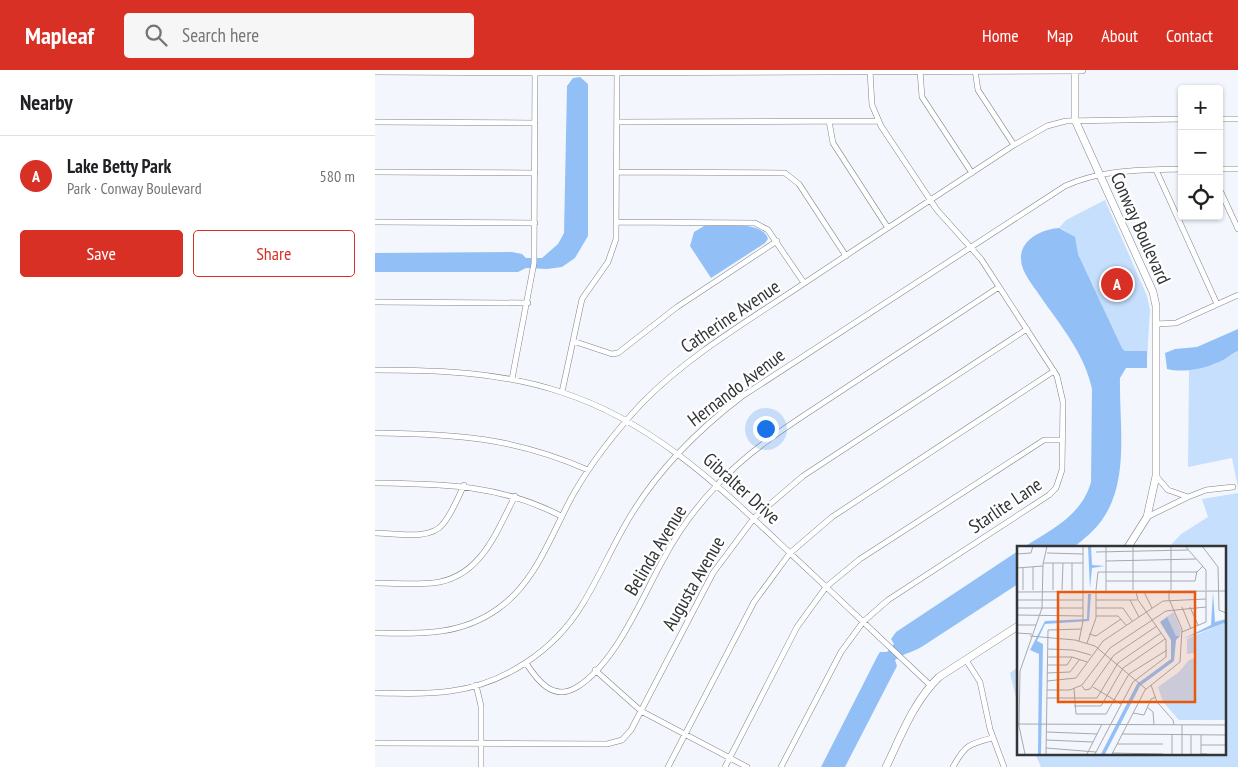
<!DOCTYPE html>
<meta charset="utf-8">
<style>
:root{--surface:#fff;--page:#f6f6f6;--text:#202124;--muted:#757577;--line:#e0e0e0;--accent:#d93025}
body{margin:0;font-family:"PT Sans Narrow",sans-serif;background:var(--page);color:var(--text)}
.controls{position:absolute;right:15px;top:15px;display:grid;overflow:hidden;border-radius:5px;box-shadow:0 1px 4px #0004}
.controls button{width:45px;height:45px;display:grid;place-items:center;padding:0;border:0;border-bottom:1px solid var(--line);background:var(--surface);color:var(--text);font:25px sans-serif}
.you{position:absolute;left:390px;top:358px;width:18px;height:18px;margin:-12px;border:4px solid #fff;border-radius:50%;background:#1a73e8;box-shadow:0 0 0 8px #1a73e833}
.badge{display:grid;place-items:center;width:32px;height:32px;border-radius:50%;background:var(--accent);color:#fff;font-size:16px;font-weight:700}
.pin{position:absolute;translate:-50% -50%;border:2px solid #fff;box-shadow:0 1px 5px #0006}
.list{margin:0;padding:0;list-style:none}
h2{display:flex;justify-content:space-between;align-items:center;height:65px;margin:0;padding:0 20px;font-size:21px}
h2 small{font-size:16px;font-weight:400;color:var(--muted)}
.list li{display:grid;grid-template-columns:32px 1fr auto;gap:15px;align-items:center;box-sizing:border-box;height:80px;padding:0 20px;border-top:1px solid var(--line)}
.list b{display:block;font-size:19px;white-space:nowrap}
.list p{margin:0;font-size:16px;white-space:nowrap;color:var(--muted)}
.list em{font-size:16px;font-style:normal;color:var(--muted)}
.actions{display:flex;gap:10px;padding:15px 20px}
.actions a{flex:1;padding:11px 0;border:1px solid var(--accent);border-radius:5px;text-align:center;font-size:18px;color:var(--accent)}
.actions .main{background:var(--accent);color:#fff}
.icon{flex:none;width:28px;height:28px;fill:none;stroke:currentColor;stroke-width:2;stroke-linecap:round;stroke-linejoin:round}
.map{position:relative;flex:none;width:863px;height:697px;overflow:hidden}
header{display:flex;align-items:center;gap:30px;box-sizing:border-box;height:70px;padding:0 25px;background:var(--accent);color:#fff}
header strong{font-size:24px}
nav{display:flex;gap:28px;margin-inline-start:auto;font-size:18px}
.search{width:350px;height:45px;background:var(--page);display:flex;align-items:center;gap:12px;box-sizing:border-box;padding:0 18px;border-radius:5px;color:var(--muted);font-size:19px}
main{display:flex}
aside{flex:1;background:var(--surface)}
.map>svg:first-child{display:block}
.green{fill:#c6dffd}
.forest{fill:#92c0f6}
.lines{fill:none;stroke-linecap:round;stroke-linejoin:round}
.street-casing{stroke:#808488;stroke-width:6}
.secondary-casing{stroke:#808488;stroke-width:8}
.street{stroke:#fff;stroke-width:5}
.secondary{stroke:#fff;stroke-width:7}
.labels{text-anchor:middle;stroke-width:4.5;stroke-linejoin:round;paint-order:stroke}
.street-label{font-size:19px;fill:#323436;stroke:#fff}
.inset-road{fill:none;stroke:#a6a9ad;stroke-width:1}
.view{fill:#e8590c;fill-opacity:0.15;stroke:#e8590c;stroke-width:2.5}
.inset-edge{fill:none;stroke:#323436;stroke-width:2.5}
</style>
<header>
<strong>Mapleaf</strong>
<div class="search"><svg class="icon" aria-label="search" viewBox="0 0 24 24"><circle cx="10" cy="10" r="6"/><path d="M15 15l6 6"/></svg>Search here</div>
<nav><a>Home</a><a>Map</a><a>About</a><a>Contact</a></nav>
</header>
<main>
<aside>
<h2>Nearby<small></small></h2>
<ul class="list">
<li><span class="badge">A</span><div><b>Lake Betty Park</b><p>Park · Conway Boulevard</p></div><em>580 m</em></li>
</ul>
<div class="actions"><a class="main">Save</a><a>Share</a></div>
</aside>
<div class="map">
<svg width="863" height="697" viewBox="0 0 863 697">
<rect width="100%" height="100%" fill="#f3f7fd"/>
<path class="green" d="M730 130 772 226 775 240 772 289V281H750L747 278 703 184C699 173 697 162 684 158L691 150Z
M863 281V418L857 388 813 397 814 300 841 294Z
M863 423V697H666L660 683H849V477H794L806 464 833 447 827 429Z
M643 597V636L635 603Z"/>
<path class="forest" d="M205 7 213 14V166L200 188 187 197 172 199 151 198 143 202H0V183L137 182 147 184 151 188H167L183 174 189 163 192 16 198 8Z
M329 156C345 156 388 150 393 169L390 173 336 208 315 176 319 162Z
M684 158 700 167 703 184 747 278 750 281H772V298H751L745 308C744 354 755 411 727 450 719 461 709 469 699 477H649C676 460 707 445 716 412L717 319C710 284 685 255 665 226 658 215 646 202 646 189 645 169 668 159 684 158Z
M863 259V281C856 284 850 290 842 293 828 299 807 303 792 299L790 283 800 279 822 277Z
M643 481V514L548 576C539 582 529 583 520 590L522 596 470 697H446L503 585 505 582H512L519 574 516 569 521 562Z"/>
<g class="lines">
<g class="street-casing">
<path id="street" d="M600 0 603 20 639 75
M545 1 547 27 597 103
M844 49H863
M454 51 458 73 513 158
M0 52 160 53
M242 52 503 51
M844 99H863
M781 100 842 234
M0 102 160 103
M243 102 410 103 424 114 471 186
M844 118 863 159
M0 152 160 153
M243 152 380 153 393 160 429 213
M0 232 153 233
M781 254 801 253 863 225
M198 271 237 284 243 283 302 237 402 171
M0 300C64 300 125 302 186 322 279 352 346 418 415 483 462 527 509 572 555 615
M137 309 159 193 160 0
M187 322 207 229 233 192 241 169 242 2
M0 363C80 364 138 367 213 400
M781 406 793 420 813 427 831 420 858 417
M0 413C68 414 124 414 186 446
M772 447 813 427
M0 463C19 463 55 471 68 454 77 443 83 428 89 415
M0 513C19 513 39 515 58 513 105 508 121 463 140 426
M0 563C45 564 86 566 124 538 162 511 177 462 199 423 218 390 241 361 267 333 312 287 368 254 422 218 494 170 566 123 639 75L672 56 691 51 807 49
M591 590 605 612 615 659 629 697
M151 593C162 610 178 632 202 617 241 593 266 529 288 490 302 463 321 437 343 414 377 377 421 351 463 323 517 288 570 252 624 217
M220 600 266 641 372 697
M101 615 106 636V697
M0 623C25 623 51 625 76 621 129 614 179 581 207 535 225 506 238 474 256 445 284 399 323 360 366 327L690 116C728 99 766 100 807 99
M0 673 232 674 247 670 256 660 338 503 379 448 428 406 652 259
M293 697 379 532 415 483 457 447 679 301
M350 697 422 557 451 517 485 489 669 370H687
M406 697 466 582 488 552 513 530 674 425 681 418 687 400 688 332 682 306 606 189 562 140 506 56 497 35 495 1
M578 697C590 675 594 674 617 668"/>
</g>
<g class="secondary-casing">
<path id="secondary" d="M700 0V50L778 222 781 236V406L772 447 753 477
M0 1 160 2 707 0
M511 697C526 666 539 631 564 607L643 556"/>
</g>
<use href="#street" class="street"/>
<use href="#secondary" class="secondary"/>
</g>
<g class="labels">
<g class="street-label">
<text transform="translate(766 158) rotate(66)" y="7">Conway Boulevard</text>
<text transform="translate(355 246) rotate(-34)" y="7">Catherine Avenue</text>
<text transform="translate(361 317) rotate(-37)" y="7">Hernando Avenue</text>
<text transform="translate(367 418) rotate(42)" y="7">Gibralter Drive</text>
<text transform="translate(630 435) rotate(-34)" y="7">Starlite Lane</text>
<text transform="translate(280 480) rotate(-59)" y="7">Belinda Avenue</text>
<text transform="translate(318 513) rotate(-60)" y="7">Augusta Avenue</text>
</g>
</g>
<g transform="translate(642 476)">
<rect width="209" height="209" fill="#f3f7fd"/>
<path d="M157 66 164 84 163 90H159L149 71ZM209 76V174H162L146 156 141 141 162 126 172 114 178 112 177 107 170 108V93Z" fill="#c6dffd"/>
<path d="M71 0H74L75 19 88 20 75 22 73 43ZM196 46 198 76 209 73V80L207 77 166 93 194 79ZM71 48H74L72 75 28 78 20 95 26 98 24 208H21L22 108 13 104 28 75 70 73ZM150 71 159 90H163L159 94 157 115 123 140 88 208H84L120 138 154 113V94L143 76Z" fill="#92c0f6"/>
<path class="inset-road" d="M116 0V44M154 0V44M168 0 189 24V44M185 0 201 21 202 64 209 67M79 6 171 4M30 7 66 8M0 8 14 7 16 0M89 15 179 13M26 17H66M0 22 26 20M89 35H178L180 25M6 44V22M16 44V21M36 44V17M45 44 46 17M55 44V17M79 44 81 26H180L186 20M0 46 209 45M89 46V0M127 46 135 62M0 54H66M79 54H120M113 54 122 71M165 61 174 83M173 61 181 79M0 62H66M79 62H106L115 75M0 69 66 70M79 70H101L109 79M0 79H19M165 86 189 76V45M0 87 15 88M72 88 79 90 104 73M13 90 58 94 78 100 129 143M62 95 66 75V0M70 97 79 72V46M31 103 56 104 74 109M31 111H55L70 116M31 119H50L55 111M30 127 53 126 63 113M30 135 59 132 86 95 146 55 189 53M134 139 140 156 156 174 157 179M65 140 68 144 73 143 97 109 140 80M76 141 104 158M57 143 59 168H89L112 128 150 104M30 144H53L65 139 93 102 149 65 189 61M30 152H80L101 117 144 87M57 160H84L106 122 148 93M130 161 136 166 137 179M116 167 127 169 134 153 139 151M0 178 209 179M30 186 80 188M105 188 209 189M184 189V208H190M29 194 76 196M100 198H146M184 199H209M29 202 79 206M95 207 146 208M8 208 2 180 3 125 25 62 26 18 30 0M29 208 31 84 65 83M70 208 85 178M78 208 116 136 149 111V94L121 54 119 46M95 208 128 144 163 116 165 83 152 53V44M155 208V189M165 208V179M174 208V189"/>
<path class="view" d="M41 46H178V156H41Z"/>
<rect width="209" height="209" class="inset-edge"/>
</g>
</svg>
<div class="controls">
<button>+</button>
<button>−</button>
<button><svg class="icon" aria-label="locate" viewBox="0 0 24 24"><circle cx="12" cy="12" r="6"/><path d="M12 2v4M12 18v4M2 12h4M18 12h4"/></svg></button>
</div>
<div class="you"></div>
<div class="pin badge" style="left:742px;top:214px">A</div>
</div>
</main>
